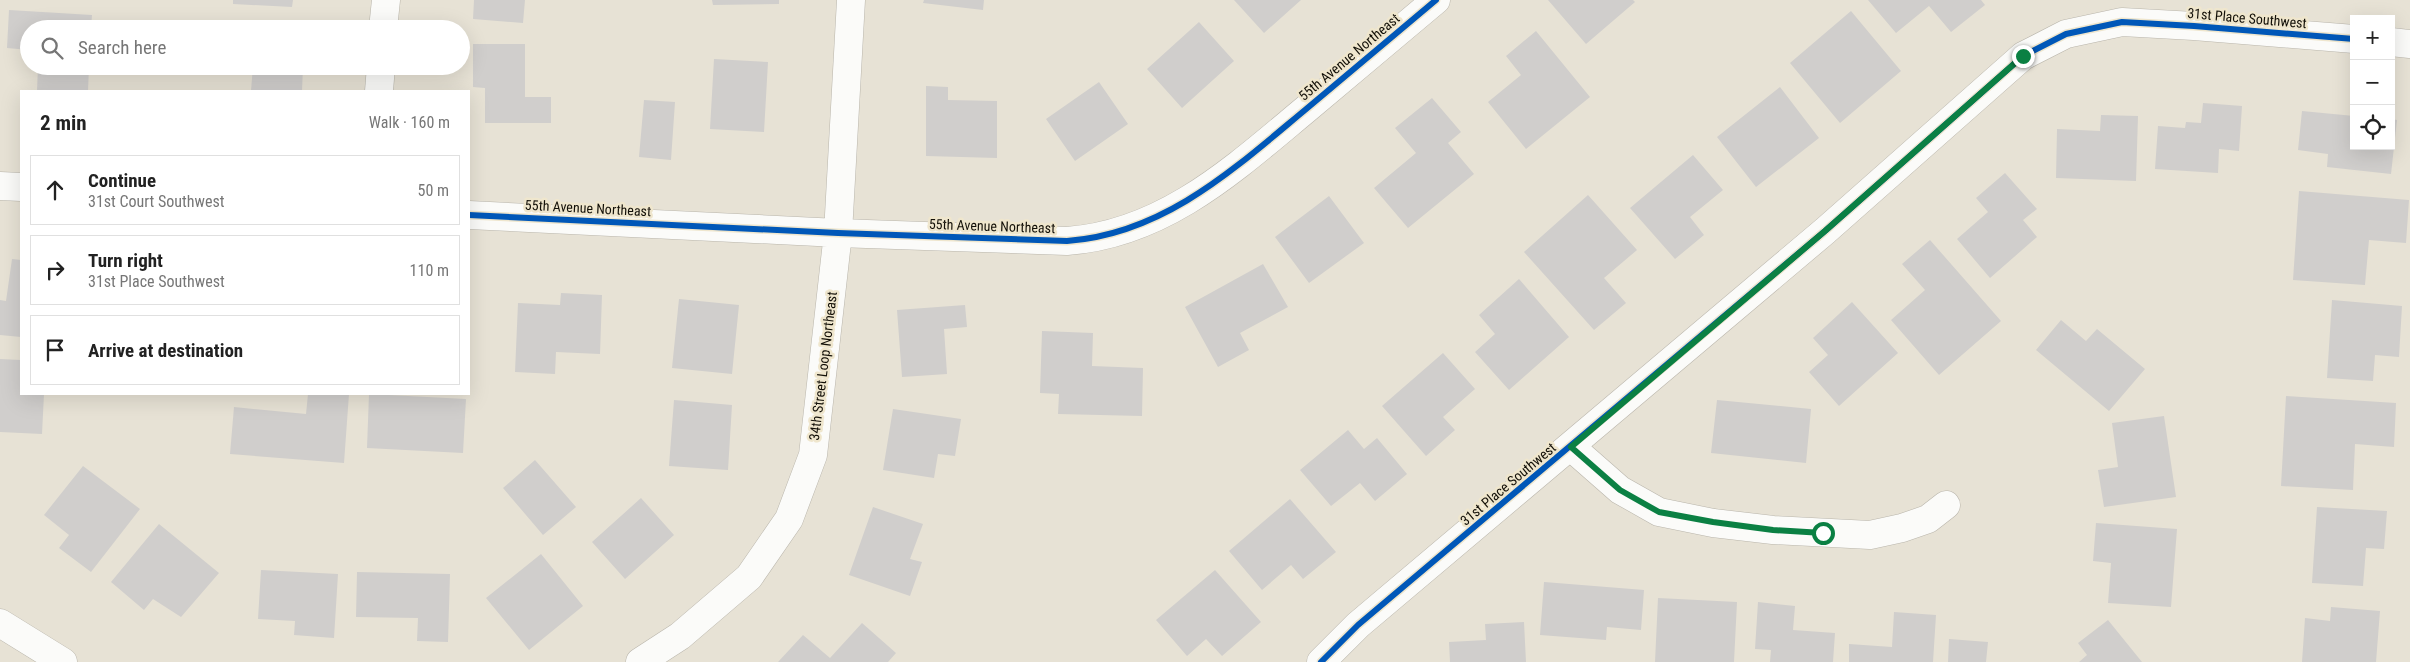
<!DOCTYPE html>
<meta charset="utf-8">
<style>
:root{--surface:#fff;--page:#f2f2f2;--text:#222;--muted:#767676;--line:#e0e0e0}
body{margin:0;font-family:"Roboto Condensed",sans-serif;background:var(--page);color:var(--text)}
.controls{position:absolute;right:15px;top:15px;display:grid;overflow:hidden;border-radius:0px;box-shadow:0 5px 20px #0002}
.controls button{width:45px;height:45px;display:grid;place-items:center;padding:0;border:0;border-bottom:1px solid var(--line);background:var(--surface);color:var(--text);font:25px sans-serif}
.stop{position:absolute;width:15px;height:15px;margin:-11px;border:4px solid #0b8043;border-radius:50%;background:#fff}
.stop.end{background:#0b8043;border-color:#fff;box-shadow:0 1px 5px #0008}
.list{margin:0;padding:0;list-style:none}
h2{display:flex;justify-content:space-between;align-items:center;height:65px;margin:0;padding:0 20px;font-size:21px}
h2 small{font-size:16px;font-weight:400;color:var(--muted)}
.list li{display:grid;grid-template-columns:32px 1fr auto;gap:15px;align-items:center;box-sizing:border-box;height:70px;margin:0 10px 10px;padding:0 10px;border:1px solid var(--line);border-radius:0px}
.list b{display:block;font-size:19px;white-space:nowrap}
.list p{margin:0;font-size:16px;white-space:nowrap;color:var(--muted)}
.list em{font-size:16px;font-style:normal;color:var(--muted)}
.icon{flex:none;width:28px;height:28px;fill:none;stroke:currentColor;stroke-width:2;stroke-linecap:round;stroke-linejoin:round}
.map{position:relative;flex:none;width:2410px;height:662px;overflow:hidden}
.search{position:absolute;background:var(--surface);box-shadow:0 5px 20px #0002;left:20px;top:20px;width:450px;height:55px;display:flex;align-items:center;gap:12px;box-sizing:border-box;padding:0 18px;border-radius:28px;color:var(--muted);font-size:19px}
.panel{position:absolute;background:var(--surface);box-shadow:0 5px 20px #0002;left:20px;top:90px;width:450px;height:305px;border-radius:0px}
.map>svg:first-child{display:block}
.building{fill:#d0cecc}
.lines{fill:none;stroke-linecap:round;stroke-linejoin:round}
.minor-casing{stroke:#b9b5ab;stroke-width:29}
.minor{stroke:#fbfbf9;stroke-width:28}
.cycleway-casing{stroke:#efe6cd;stroke-width:9}
.cycleway{stroke:#0057b8;stroke-width:6}
.route{stroke:#0b8043;stroke-width:6}
.labels{text-anchor:middle;stroke-width:5;stroke-linejoin:round;paint-order:stroke}
.street-label{font-size:14px;fill:#120f07;stroke:#efe6cd}
</style>
<div class="map">
<svg width="2410" height="662" viewBox="0 0 2410 662">
<rect width="100%" height="100%" fill="#e7e2d5"/>
<path class="building" d="M233 0H293L292 7 233 4Z
M474 0H525L523 23 473 19Z
M712 0H779V4L713 5Z
M924 0H984L983 10 923 3Z
M1234 0H1301L1264 33Z
M1548 0H1633L1635 2 1586 44Z
M1868 0H1981L1985 5 1951 32 1929 6 1896 33Z
M9 10 92 15 91 29H29V50L7 48Z
M1851 11 1901 71 1840 123 1790 63Z
M1199 22 1234 61 1182 108 1147 69Z
M1536 31 1590 97 1526 149 1488 102 1521 75 1506 56Z
M473 44H525V97H551V123H485V88L473 87Z
M714 59 768 62 764 132 710 129Z
M38 66H89L88 91H37Z
M253 66H303L302 91H251Z
M1099 82 1128 124 1075 161 1046 119Z
M926 86 948 87V100L997 101V158L926 156Z
M1780 87 1819 138 1756 187 1717 137Z
M1432 98 1461 132 1448 143 1474 174 1408 228 1374 188 1416 153 1395 128Z
M644 100 675 102 671 160 639 157Z
M2203 103 2242 106 2239 151 2219 149 2218 173 2155 169 2158 126 2185 128 2186 122 2201 123Z
M2302 111 2354 116V146H2391V119L2397 120 2391 174 2327 167 2328 154 2298 150Z
M2101 115 2138 116 2136 181 2056 178 2057 129 2100 131Z
M1693 155 1723 190 1690 217 1704 235 1675 259 1630 208Z
M2005 173 2037 209 2023 220 2037 237 1990 278 1957 239 1988 212 1976 198Z
M2299 191 2409 200 2406 243 2369 240 2365 285 2293 280Z
M1588 195 1637 250 1604 278 1626 303 1594 330 1524 252Z
M1329 196 1364 243 1309 283 1275 237Z
M1930 240 2001 321 1939 375 1891 320 1925 290 1902 264Z
M12 259 21 260V337L0 335V300L6 301Z
M1263 264 1288 307 1240 333 1249 350 1218 367 1185 307Z
M1519 279 1569 337 1509 390 1475 352 1495 334 1479 315Z
M561 293 602 295 600 354 556 352 555 374 515 372 518 303 560 305Z
M679 299 739 305 732 374 672 368Z
M2332 300 2402 306 2399 357 2375 355 2373 381 2327 378Z
M1852 302 1898 353 1839 406 1809 372 1828 355 1813 338Z
M965 305 967 327 944 329 947 374 902 377 897 310Z
M2061 320 2086 341 2097 329 2145 369 2109 411 2036 350Z
M1042 331 1093 333 1092 366 1143 368 1142 416 1058 414 1059 394 1040 393Z
M1443 353 1475 389 1443 417 1455 430 1426 456 1382 406Z
M0 359 21 360V394H44L42 434 0 432Z
M308 394H349L344 463 230 454 234 407 306 414Z
M369 394 466 399 463 453 367 448Z
M2286 396 2396 403 2394 447 2355 444 2353 490 2281 486Z
M674 400 732 405 728 470 669 466Z
M1717 400 1811 409 1806 463 1711 453Z
M893 409 961 419 955 456 938 454 934 478 883 470Z
M2164 416 2176 497 2104 507 2098 470 2118 467 2112 423Z
M1348 430 1364 449 1377 438 1407 474 1375 501 1360 483 1331 506 1300 470Z
M535 460 576 507 543 535 503 488Z
M83 466 140 509 91 572 59 548 69 535 44 515Z
M641 498 674 535 625 579 592 542Z
M1290 499 1336 552 1303 579 1291 565 1262 590 1229 551Z
M873 507 923 524 910 559 922 562 910 596 849 575Z
M2317 507 2387 511 2384 549 2366 548 2363 586 2312 583Z
M2096 523 2177 529 2171 607 2108 603 2111 563 2093 561Z
M159 524 219 573 181 617 153 599 144 610 111 582Z
M541 554 583 606 529 650 486 598Z
M261 570 338 574 334 638 294 635 295 621 258 619Z
M1215 570 1261 622 1222 656 1206 639 1187 656 1156 620Z
M357 572 450 574 448 642 417 641 418 618 356 617Z
M1544 582 1644 590 1641 630 1607 627 1606 640 1540 635Z
M1658 598 1737 602 1734 662H1655Z
M1758 602 1795 606 1793 630 1835 633 1833 662H1770L1771 650 1755 649Z
M2331 607 2380 611 2376 662H2302L2305 618 2330 621Z
M1894 612 1936 615 1933 662H1849V644L1892 647Z
M2108 620 2142 662H2079L2087 655 2078 643Z
M1524 622 1526 662H1450L1449 642 1486 640 1485 624Z
M862 623 896 653 888 662H778L803 635 830 658Z
M1949 639 1988 642 1986 662H1948Z"/>
<g class="lines">
<g class="minor-casing">
<path id="minor" d="M383 29 386 0
M2391 42 2410 44
M379 91 381 66
M0 186 21 187
M469 215 838 233 1067 241C1164 234 1234 169 1305 110 1349 73 1392 37 1436 0
M1571 447 1620 490 1659 512 1713 523 1773 530 1870 535 1902 528 1928 519 1946 505
M0 623 63 662
M640 662 680 636 749 577 789 519 813 455 838 233 851 0
M1321 662 1358 625 1825 231 2023 56 2066 34 2122 22 2194 26 2354 39"/>
</g>
<use href="#minor" class="minor"/>
<g class="cycleway-casing">
<path id="cycleway" d="M469 215 838 233 1067 241C1164 234 1234 169 1305 110 1349 73 1392 37 1436 0
M1321 662 1358 625 1825 231 2023 56 2066 34 2122 22 2194 26 2354 39"/>
</g>
<use href="#cycleway" class="cycleway"/>
</g>
<g class="lines">
<path class="route" d="M1823 533 1773 530 1713 522 1659 512 1620 490 1571 447 1825 231 2023 56"/>
</g>
<g class="labels">
<g class="street-label">
<text transform="translate(2247 18) rotate(5)" y="5">31st Place Southwest</text>
<text transform="translate(1349 57) rotate(-40)" y="5">55th Avenue Northeast</text>
<text transform="translate(588 208) rotate(3)" y="5">55th Avenue Northeast</text>
<text transform="translate(992 226) rotate(2)" y="5">55th Avenue Northeast</text>
<text transform="translate(823 366) rotate(-83)" y="5">34th Street Loop Northeast</text>
<text transform="translate(1508 484) rotate(-40)" y="5">31st Place Southwest</text>
</g>
</g>
</svg>
<div class="controls">
<button>+</button>
<button>−</button>
<button><svg class="icon" aria-label="locate" viewBox="0 0 24 24"><circle cx="12" cy="12" r="6"/><path d="M12 2v4M12 18v4M2 12h4M18 12h4"/></svg></button>
</div>
<div class="stop" style="left:1823px;top:533px"></div>
<div class="stop end" style="left:2023px;top:56px"></div>
<div class="search"><svg class="icon" aria-label="search" viewBox="0 0 24 24"><circle cx="10" cy="10" r="6"/><path d="M15 15l6 6"/></svg>Search here</div>
<section class="panel">
<h2>2 min<small>Walk · 160 m</small></h2>
<ul class="list">
<li><svg class="icon" aria-label="ahead" viewBox="0 0 24 24"><path d="M12 20V5M6 11l6-6 6 6"/></svg><div><b>Continue</b><p>31st Court Southwest</p></div><em>50 m</em></li>
<li><svg class="icon" aria-label="right" viewBox="0 0 24 24"><path d="M7 20v-9h11M14 6l5 5-5 5"/></svg><div><b>Turn right</b><p>31st Place Southwest</p></div><em>110 m</em></li>
<li><svg class="icon" aria-label="arrive" viewBox="0 0 24 24"><path d="M6 21V4h12l-3 4 3 4H6"/></svg><div><b>Arrive at destination</b></div></li>
</ul>
</section>
</div>
